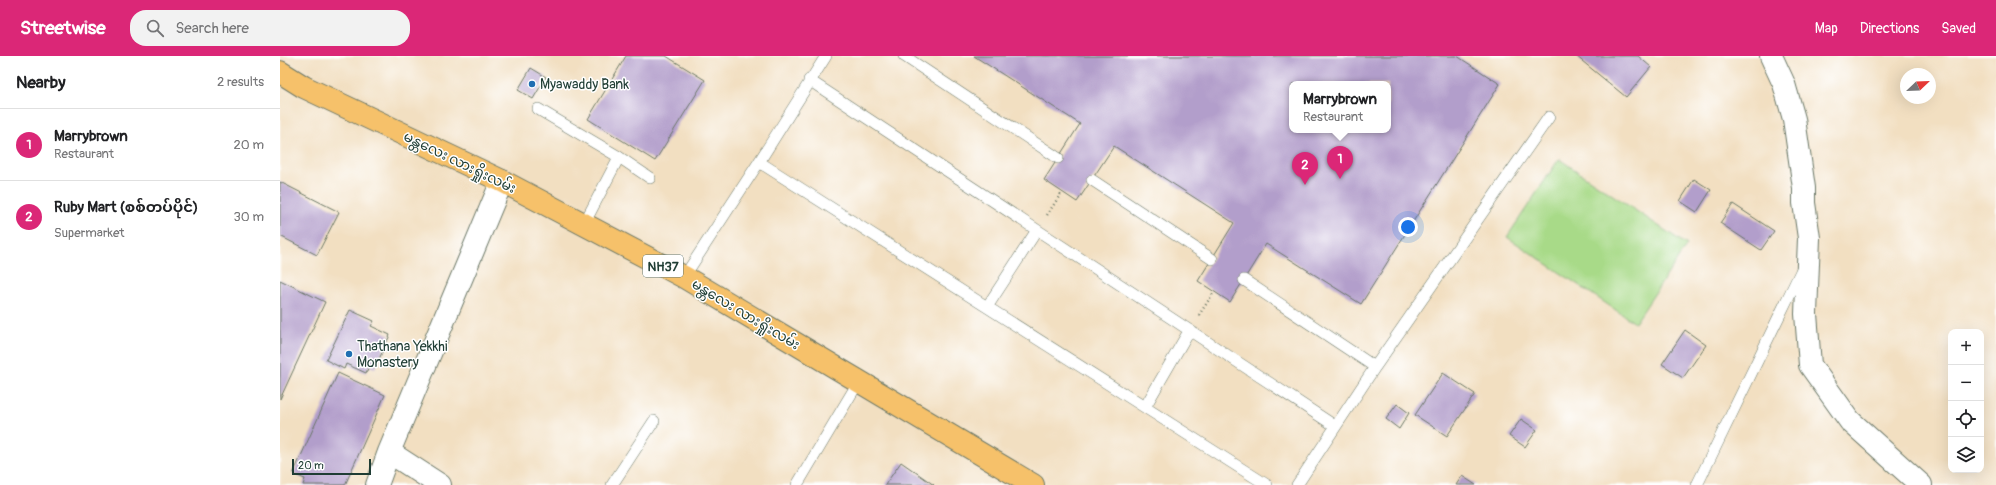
<!DOCTYPE html>
<meta charset="utf-8">
<style>
:root{--surface:#fff;--page:#f2f2f2;--text:#202124;--muted:#757577;--line:#e0e0e0;--accent:#db2777}
body{margin:0;font-family:Pangolin,"Noto Sans Myanmar",sans-serif;background:var(--page);color:var(--text)}
.controls{position:absolute;right:12px;bottom:12px;display:grid;overflow:hidden;border-radius:8px;box-shadow:0 4px 16px #0002}
.controls button{width:36px;height:36px;display:grid;place-items:center;padding:0;border:0;border-bottom:1px solid var(--line);background:var(--surface);color:var(--text);font:20px sans-serif}
.compass{position:absolute;left:1620px;top:12px;width:36px;height:36px;border-radius:50%;background:var(--surface);box-shadow:0 4px 16px #0002;rotate:67deg}
.scale{position:absolute;left:12px;bottom:10px;width:79px;box-sizing:border-box;padding-left:4px;border:2px solid #1f3d34;border-top:0;font-size:11px;line-height:14px;white-space:nowrap;color:#1f3d34;-webkit-text-stroke:3px #fff;paint-order:stroke}
.you{position:absolute;left:1128px;top:171px;width:14px;height:14px;margin:-10px;border:3px solid #fff;border-radius:50%;background:#1a73e8;box-shadow:0 0 0 6px #1a73e833}
.badge{display:grid;place-items:center;width:26px;height:26px;border-radius:50%;background:var(--accent);color:#fff;font-size:13px;font-weight:700}
.pin{position:absolute;translate:-50% -33px;filter:drop-shadow(0 1px 2px #0008)}
.pin::after{content:'';position:absolute;top:21px;width:14px;height:12px;background:inherit;clip-path:polygon(0 0,100% 0,50% 100%)}
.popup{position:absolute;left:1009px;top:25px;width:102px;height:52px;box-sizing:border-box;display:grid;place-content:center;border-radius:8px;background:var(--surface);filter:drop-shadow(0 1px 3px #0005);font-size:13px;white-space:nowrap;color:var(--muted)}
.popup b{font-size:15px;color:var(--text)}
.popup::after{content:'';position:absolute;left:50%;top:100%;margin-left:-8px;border:8px solid transparent;border-top-color:var(--surface)}
.list{margin:0;padding:0;list-style:none}
h2{display:flex;justify-content:space-between;align-items:center;height:52px;margin:0;padding:0 16px;font-size:17px}
h2 small{font-size:13px;font-weight:400;color:var(--muted)}
.list li{display:grid;grid-template-columns:26px 1fr auto;gap:12px;align-items:center;box-sizing:border-box;height:72px;padding:0 16px;border-top:1px solid var(--line)}
.list b{display:block;font-size:15px;white-space:nowrap}
.list p{margin:0;font-size:13px;white-space:nowrap;color:var(--muted)}
.list em{font-size:13px;font-style:normal;color:var(--muted)}
.icon{flex:none;width:22px;height:22px;fill:none;stroke:currentColor;stroke-width:2;stroke-linecap:round;stroke-linejoin:round}
.map{position:relative;flex:none;width:1716px;height:429px;overflow:hidden}
header{display:flex;align-items:center;gap:24px;box-sizing:border-box;height:56px;padding:0 20px;background:var(--accent);color:#fff}
header strong{font-size:19px}
nav{display:flex;gap:22px;margin-inline-start:auto;font-size:14px}
.search{width:280px;height:36px;background:var(--page);display:flex;align-items:center;gap:10px;box-sizing:border-box;padding:0 14px;border-radius:16px;color:var(--muted);font-size:15px}
main{display:flex}
aside{flex:1;background:var(--surface)}
.map>svg:first-child{display:block}
.green{fill:#a8da88;stroke:#648c5e}
.building{fill:#b29ecb;fill-rule:evenodd}
.lines{fill:none;stroke-linecap:round;stroke-linejoin:round}
.service-casing{stroke:#697665;stroke-width:12}
.minor-casing{stroke:#697665;stroke-width:24}
.trunk-casing{stroke:#697665;stroke-width:24}
.path{stroke:#697665;stroke-width:2.5;stroke-dasharray:1 3;stroke-linecap:butt}
.service{stroke:#fff;stroke-width:11}
.minor{stroke:#fff;stroke-width:22}
.trunk{stroke:#f6c16b;stroke-width:22}
.poi-dot{fill:#1f6fb2;stroke:#fff;stroke-width:1.5}
.labels{text-anchor:middle;stroke-width:3;stroke-linejoin:round;paint-order:stroke}
.shield{fill:#fff;stroke:#627771;stroke-width:1}
.shield-label{font-size:13px;font-weight:bold;fill:#1f3d34}
.poi-label{font-size:14px;fill:#1f3d34;stroke:#fff;text-anchor:start}
.street-label{font-size:14px;fill:#1f3d34;stroke:#fff}
</style>
<header>
<strong>Streetwise</strong>
<div class="search"><svg class="icon" aria-label="search" viewBox="0 0 24 24"><circle cx="10" cy="10" r="6"/><path d="M15 15l6 6"/></svg>Search here</div>
<nav><a>Map</a><a>Directions</a><a>Saved</a></nav>
</header>
<main>
<aside>
<h2>Nearby<small>2 results</small></h2>
<ul class="list">
<li><span class="badge">1</span><div><b>Marrybrown</b><p>Restaurant</p></div><em>20 m</em></li>
<li><span class="badge">2</span><div><b>Ruby Mart (စစ်တပ်ပိုင်)</b><p>Supermarket</p></div><em>30 m</em></li>
</ul>
</aside>
<div class="map">
<svg width="1716" height="429" viewBox="0 0 1716 429">
<rect width="100%" height="100%" fill="#fff"/>
<filter id="ink" filterUnits="userSpaceOnUse"><feTurbulence type="fractalNoise" baseFrequency=".025" numOctaves="2"/><feDisplacementMap in="SourceGraphic" scale="8" xChannelSelector="R" yChannelSelector="G"/><feConvolveMatrix kernelMatrix="1 2 1 2 8 2 1 2 1" color-interpolation-filters="sRGB"/></filter>
<filter id="wash" filterUnits="userSpaceOnUse"><feTurbulence type="fractalNoise" baseFrequency=".012" numOctaves="4" result="noise"/><feDisplacementMap in="SourceGraphic" scale="16" xChannelSelector="R" yChannelSelector="G"/><feGaussianBlur stdDeviation="0.9" result="paint"/><feColorMatrix in="noise" values="0 0 0 0 0 0 0 0 0 0 0 0 0 0 0 0 0 1.4 0 .05"/><feComposite in="paint" operator="in"/></filter>
<g filter="url(#wash)">
<rect width="100%" height="100%" fill="#f2dfc1"/>
<path class="green" d="M1279 103 1407 189 1355 267 1227 181Z"/>
<g id="blocks">
<path class="building" d="M346 0H386L425 24 375 105 308 63Z
M694 0H1177L1220 28 1081 248 986 188 950 246 918 225 954 167 834 90 797 146 764 124 800 68ZM1012 28H1108V74H1012Z
M1296 0H1358L1371 11 1346 41Z
M251 12 266 21 253 43 238 34Z
M1414 123 1431 134 1417 156 1400 145Z
M0 126 59 156 37 199 0 180Z
M1453 148 1494 175 1481 194 1440 167Z
M0 224 45 246 0 343Z
M70 254 94 265 91 270 110 279 95 312 89 310 86 317 66 308 64 313 46 304Z
M1405 274 1426 289 1403 322 1382 308Z
M58 317 105 339 65 429H23L25 423 13 418Z
M1163 317 1195 338 1167 380 1135 359Z
M1117 348 1129 357 1119 373 1106 363Z
M1241 363 1257 374 1245 391 1229 380Z
M621 406 654 429H605Z
M1182 420 1196 429H1176Z"/>
</g>
</g>
<g filter="url(#ink)">
<use href="#blocks" fill-opacity="0" stroke="#697665" stroke-width="1"/>
<g class="lines">
<g class="service-casing">
<path id="service" d="M624 0 778 102
M529 24 1055 370
M258 53 339 101 304 168
M339 101 370 122
M479 106 546 0
M812 124 932 203
M404 221 479 106 987 429
M964 224 1095 311
M707 251 757 174
M865 351 909 275
M332 429 374 365
M517 429 579 325
M1017 429 1095 311 1269 61
M1417 429 1522 213"/>
</g>
<g class="minor-casing">
<path id="minor" d="M1491 0 1504 28 1514 63 1524 132V147L1529 182 1526 258 1530 309 1570 365 1641 429
M109 396 160 429
M97 429 109 396 222 125"/>
</g>
<g class="trunk-casing">
<path id="trunk" d="M0 16 24 31 222 125 404 221 753 429"/>
</g>
<path class="path" d="M767 159 782 136
M919 259 934 236"/>
<use href="#service" class="service"/>
<use href="#minor" class="minor"/>
<use href="#trunk" class="trunk"/>
</g>
</g>
<g class="poi-dot">
<circle cx="252" cy="28" r="4"/>
<circle cx="69" cy="298" r="4"/>
</g>
<g class="labels">
<rect class="shield" x="363" y="199" width="40" height="22" rx="3"/>
<g class="shield-label">
<text x="383" y="215">NH37</text>
</g>
<g class="poi-label">
<text x="260" y="33">Myawaddy Bank</text>
<text x="77" y="295">Thathana Yekkhi<tspan x="77" dy="16">Monastery</tspan></text>
</g>
<g class="street-label">
<text transform="translate(180 106) rotate(26)" y="5">မန္တလေး လားရှိုးလမ်း</text>
<text transform="translate(466 258) rotate(31)" y="5">မန္တလေး လားရှိုးလမ်း</text>
</g>
</g>
</svg>
<div class="controls">
<button>+</button>
<button>−</button>
<button><svg class="icon" aria-label="locate" viewBox="0 0 24 24"><circle cx="12" cy="12" r="6"/><path d="M12 2v4M12 18v4M2 12h4M18 12h4"/></svg></button>
<button><svg class="icon" aria-label="layers" viewBox="0 0 24 24"><path d="M12 4l9 5-9 5-9-5zM3 14l9 5 9-5"/></svg></button>
</div>
<svg class="compass" viewBox="-18 -18 36 36"><path d="M0-13l5 13h-10z" fill="#e53935"/><path d="M0 13l5-13h-10z" fill="#757577"/></svg>
<div class="scale">20 m</div>
<div class="you"></div>
<div class="pin badge" style="left:1060px;top:123px">1</div>
<div class="popup"><b>Marrybrown</b>Restaurant</div>
<div class="pin badge" style="left:1025px;top:129px">2</div>
</div>
</main>
